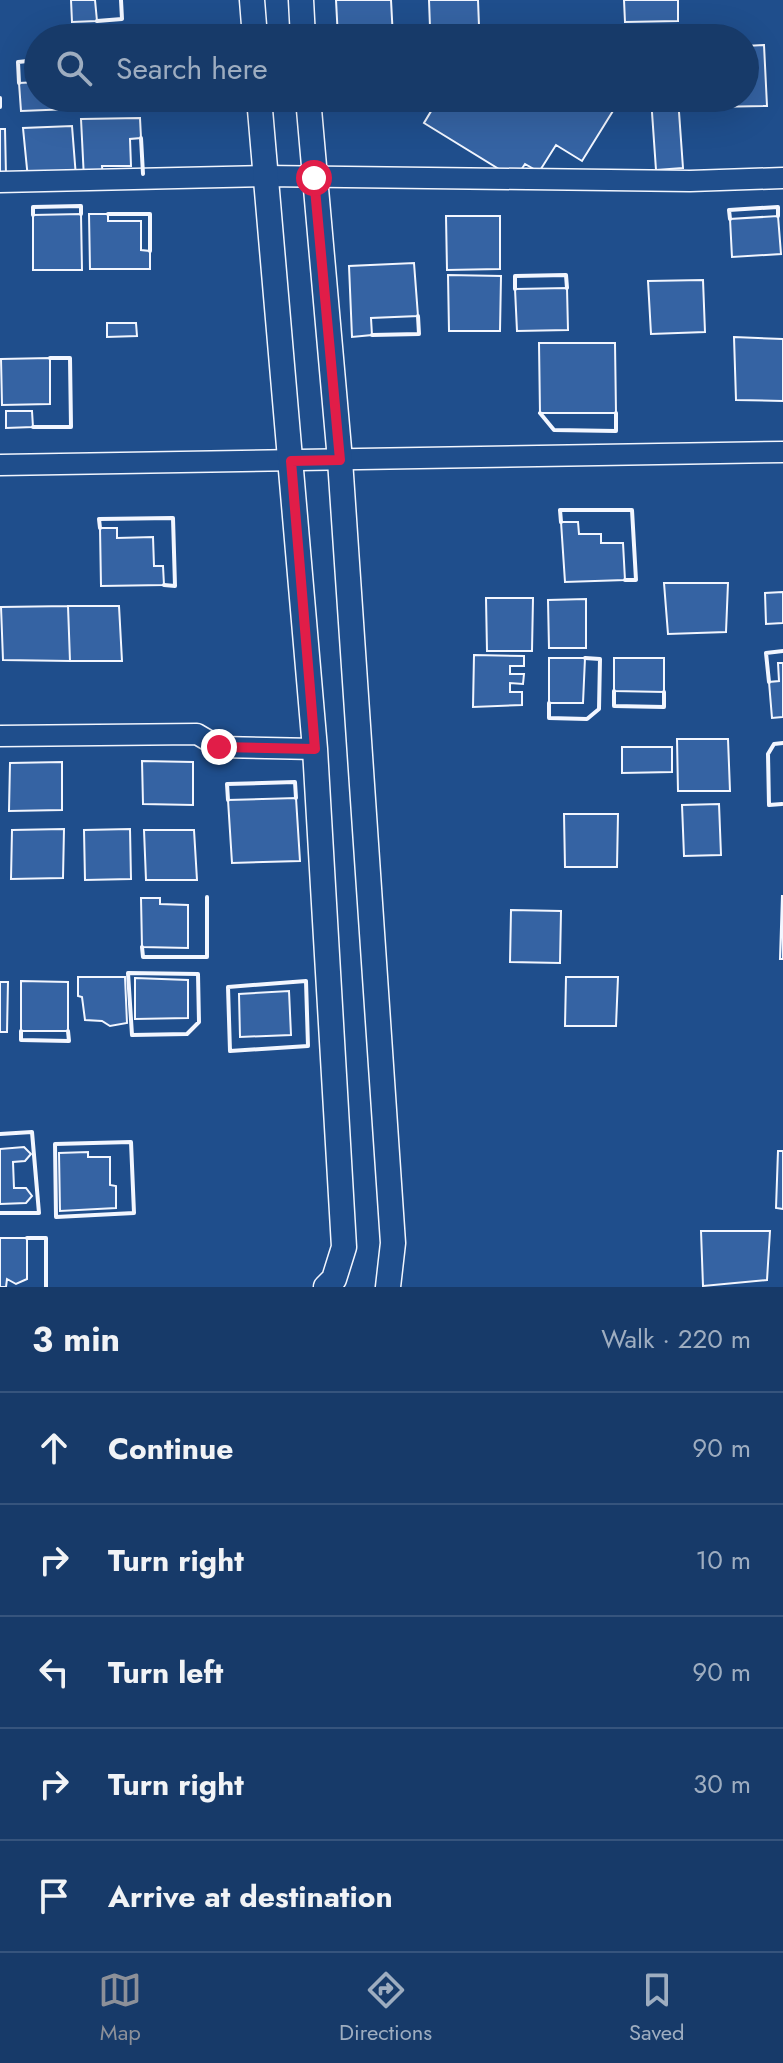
<!DOCTYPE html>
<meta charset="utf-8">
<style>
:root{--surface:#173a69;--page:#20416f;--text:#f1f3f6;--muted:#9eadc0;--line:#36547d;--accent:#8c9099}
body{margin:0;font-family:Jost,sans-serif;background:var(--page);color:var(--text)}
.stop{position:absolute;width:24px;height:24px;margin:-18px;border:6px solid #e11d48;border-radius:50%;background:#fff}
.stop.end{background:#e11d48;border-color:#fff;box-shadow:0 2px 8px #0008}
.list{margin:0;padding:0;list-style:none}
h2{display:flex;justify-content:space-between;align-items:center;height:104px;margin:0;padding:0 32px;font-size:34px}
h2 small{font-size:26px;font-weight:400;color:var(--muted)}
.list li{display:grid;grid-template-columns:52px 1fr auto;gap:24px;align-items:center;box-sizing:border-box;height:112px;padding:0 32px;border-top:2px solid var(--line)}
.list b{display:block;font-size:30px;white-space:nowrap}
.list em{font-size:26px;font-style:normal;color:var(--muted)}
.icon{flex:none;width:44px;height:44px;fill:none;stroke:currentColor;stroke-width:2;stroke-linecap:round;stroke-linejoin:round}
.map{position:relative;flex:none;width:783px;height:1287px;overflow:hidden}
.search{position:absolute;background:var(--surface);box-shadow:0 8px 32px #0002;left:24px;right:24px;top:24px;height:88px;display:flex;align-items:center;gap:20px;box-sizing:border-box;padding:0 28px;border-radius:44px;color:var(--muted);font-size:30px}
.sheet{height:664px;background:var(--surface)}
nav{display:flex;justify-content:space-around;align-items:center;box-sizing:border-box;height:112px;border-top:2px solid var(--line);background:var(--surface);font-size:22px;color:var(--muted)}
nav a{display:grid;justify-items:center;gap:4px}
nav .on{color:var(--accent)}
.map>svg:first-child{display:block}
.building{fill:#3563a3;stroke:#f2f6ff;stroke-width:2}
.lines{fill:none;stroke-linecap:round;stroke-linejoin:round}
.minor-casing{stroke:#f2f6ff;stroke-width:23}
.tertiary-casing{stroke:#f2f6ff;stroke-width:27}
.minor{stroke:#1f4e8c;stroke-width:20}
.tertiary{stroke:#1f4e8c;stroke-width:24}
.wall{stroke:#f2f6ff;stroke-width:4}
.route{stroke:#e11d48;stroke-width:10}
</style>
<div class="map">
<svg width="783" height="1287" viewBox="0 0 783 1287">
<rect width="100%" height="100%" fill="#1f4e8c"/>
<path class="building" d="M71 0H95L97 21 72 22Z
M336 0H391L393 38H338Z
M429 0H478L479 26 430 27Z
M624 0H678V21L625 22Z
M481 30 494 38H477Z
M764 45 767 106 713 107V98H745V46Z
M38 82V98H70L71 109 21 111 19 83Z
M84 98H116L117 104 84 106Z
M439 98H621L582 161 556 145 539 172 525 164 515 179 424 123Z
M651 98H678L683 168 656 170Z
M140 118 141 138 130 139 131 166H102L103 178 84 179 81 119Z
M72 126 76 177 28 179 23 128Z
M0 129H5L6 175H0Z
M81 214 82 270H33V215Z
M89 214H108V221H141V250L150 251V269H90Z
M446 216H500V269L447 270Z
M778 216 781 254 732 257 730 219Z
M414 263 418 316 371 318 372 335 352 337 349 266Z
M448 275 501 276 500 331H449Z
M703 280 705 332 651 334 648 281Z
M567 288 568 330 517 331 515 289Z
M107 323H136L137 336 107 337Z
M734 337 783 339V401L736 400Z
M539 343H615L616 413H540Z
M50 358V404L2 405 1 359Z
M6 411H32L33 427 6 428Z
M561 522H578L579 534H601V543H623L625 580 565 582Z
M100 528H117V538L153 537 154 566H163L164 585 101 586Z
M664 583H728L726 632 668 634Z
M783 592V623L766 624 765 593Z
M486 598H533L532 651H487Z
M586 599V648H549L548 600Z
M68 606H119L122 661H70Z
M68 606 70 661 3 660 1 607Z
M474 655 524 656V666H510V674H524L523 684 510 683V692H522V705L473 707Z
M549 658H585L583 703H549Z
M614 658H664V692L614 691Z
M778 663H783V717L772 718 769 682 779 681Z
M677 739H728L730 791H678Z
M622 747H672V772L622 773Z
M142 761 193 762V805L143 804Z
M62 762V810L9 811 10 763Z
M296 798 300 861 232 863 228 800Z
M719 804 721 855 684 856 682 805Z
M564 814H618L617 867H565Z
M64 829 63 878 11 879 12 830Z
M130 829 131 879 85 880 84 830Z
M144 830H194L197 880H146Z
M782 895 783 959H780Z
M141 898H160V904L188 905V948L142 947Z
M511 910 561 911 560 963 510 962Z
M78 977H125L127 1023 110 1026 102 1021 85 1020 82 997 78 996Z
M566 977H618L616 1026H565Z
M135 978 188 980V1018L135 1019Z
M21 981 68 982V1031H21Z
M0 982H8L7 1032H0Z
M289 991 291 1035 240 1037 239 994Z
M24 1147 31 1154 25 1161 13 1162 14 1188H26L32 1196 26 1203 0 1204V1149Z
M778 1151H783V1209L776 1208Z
M88 1152V1157H110V1185L116 1186V1208L60 1211 59 1153Z
M701 1231H770L767 1280 703 1286Z
M0 1238H27V1279L16 1284 7 1279 6 1287H0Z"/>
<g class="lines">
<g class="minor-casing">
<path id="minor" d="M0 182 264 176 690 181 783 178
M0 465 783 452
M0 736 197 734 219 747 315 749"/>
</g>
<g class="tertiary-casing">
<path id="tertiary" d="M252 0 255 38
M301 0 303 38
M259 98 315 749 344 1247 334 1279 326 1287
M308 98 340 460 393 1243 388 1287"/>
</g>
<use href="#minor" class="minor"/>
<use href="#tertiary" class="tertiary"/>
<path class="wall" d="M97 21 122 19 121 0
M19 83 18 62 38 60
M0 98V107
M117 104 135 103V98
M141 138 143 174
M108 214H150V251
M33 215V207L81 206V214
M730 219 729 210 778 207V216
M515 289V276L566 275 567 288
M372 335 419 334 418 316
M540 413 554 430 616 431V413
M33 427H71L70 358H50
M561 522 560 510H632L636 580H625
M100 528 99 519 173 518 175 586 164 585
M769 682 766 653 783 651
M614 691V706L664 707V692
M549 703V718L587 719 599 709 600 659 585 658
M228 800 227 784 295 782 296 798
M782 804 769 805 768 754 774 744 783 743
M142 947 143 957H207V897
M128 973 198 974 199 1022 187 1034 132 1035Z
M306 981 308 1046 230 1051 228 987Z
M21 1031V1040L69 1041 68 1031
M0 1134 32 1132 39 1213H0
M131 1142 134 1213 56 1217 55 1144Z
M27 1238H46V1287"/>
</g>
<g class="lines">
<path class="route" d="M219 747 315 749 291 461 340 460 314 178"/>
</g>
</svg>
<div class="stop" style="left:314px;top:178px"></div>
<div class="stop end" style="left:219px;top:747px"></div>
<div class="search"><svg class="icon" aria-label="search" viewBox="0 0 24 24"><circle cx="10" cy="10" r="6"/><path d="M15 15l6 6"/></svg>Search here</div>
</div>
<section class="sheet">
<h2>3 min<small>Walk · 220 m</small></h2>
<ul class="list">
<li><svg class="icon" aria-label="ahead" viewBox="0 0 24 24"><path d="M12 20V5M6 11l6-6 6 6"/></svg><div><b>Continue</b></div><em>90 m</em></li>
<li><svg class="icon" aria-label="right" viewBox="0 0 24 24"><path d="M7 20v-9h11M14 6l5 5-5 5"/></svg><div><b>Turn right</b></div><em>10 m</em></li>
<li><svg class="icon" aria-label="left" viewBox="0 0 24 24"><path d="M17 20v-9H6M10 6l-5 5 5 5"/></svg><div><b>Turn left</b></div><em>90 m</em></li>
<li><svg class="icon" aria-label="right" viewBox="0 0 24 24"><path d="M7 20v-9h11M14 6l5 5-5 5"/></svg><div><b>Turn right</b></div><em>30 m</em></li>
<li><svg class="icon" aria-label="arrive" viewBox="0 0 24 24"><path d="M6 21V4h12l-3 4 3 4H6"/></svg><div><b>Arrive at destination</b></div></li>
</ul>
</section>
<nav>
<a class="on"><svg class="icon" aria-label="map" viewBox="0 0 24 24"><path d="M3 6l6-2 6 2 6-2v14l-6 2-6-2-6 2zM9 4v14M15 6v14"/></svg>Map</a>
<a><svg class="icon" aria-label="directions" viewBox="0 0 24 24"><path d="M12 3l9 9-9 9-9-9zM9 14v-3h6M13 9l2 2-2 2"/></svg>Directions</a>
<a><svg class="icon" aria-label="saved" viewBox="0 0 24 24"><path d="M7 4h10v16l-5-4-5 4z"/></svg>Saved</a>
</nav>
